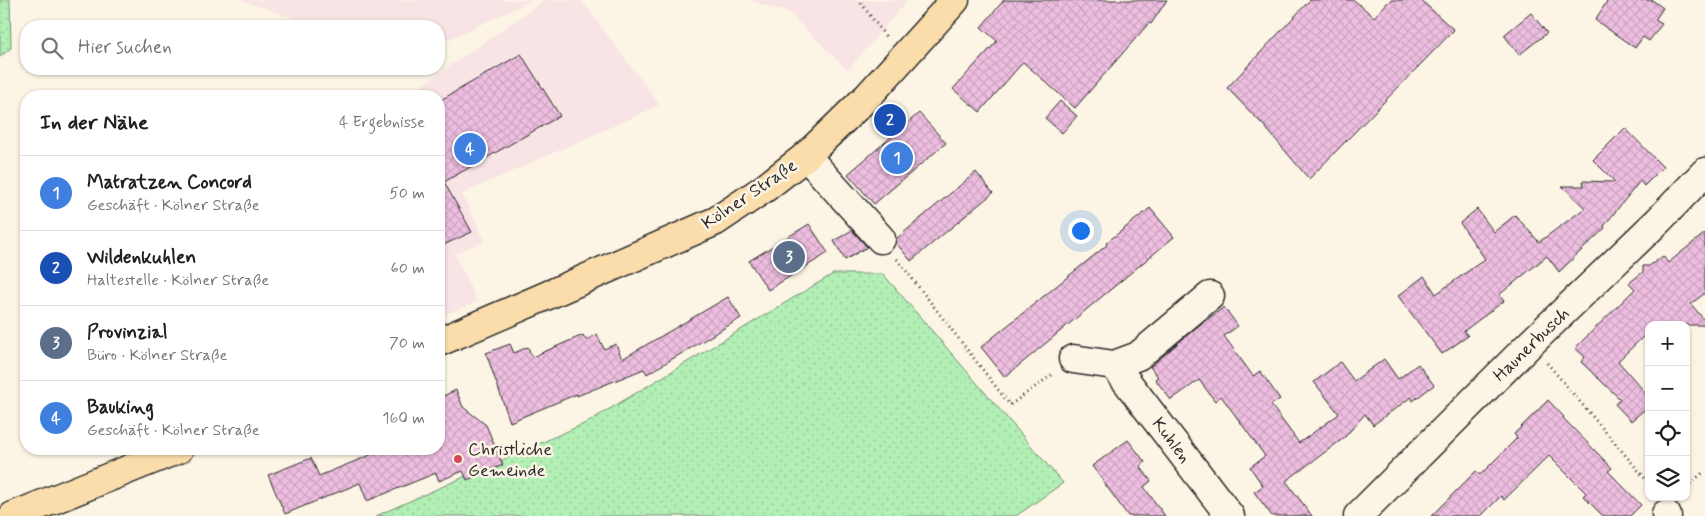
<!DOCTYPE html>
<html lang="de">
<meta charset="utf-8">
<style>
:root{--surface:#fff;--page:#f2f2f2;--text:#202124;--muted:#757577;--line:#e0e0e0;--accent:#2563eb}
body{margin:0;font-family:Mynerve,sans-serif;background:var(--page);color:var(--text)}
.controls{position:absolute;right:15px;bottom:15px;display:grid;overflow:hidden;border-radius:10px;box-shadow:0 1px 4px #0004}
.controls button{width:45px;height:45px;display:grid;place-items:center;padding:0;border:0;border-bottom:1px solid var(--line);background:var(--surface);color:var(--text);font:25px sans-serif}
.you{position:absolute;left:1080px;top:230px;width:18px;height:18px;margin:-12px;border:4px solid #fff;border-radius:50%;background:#1a73e8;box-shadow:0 0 0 8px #1a73e833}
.badge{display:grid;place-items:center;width:32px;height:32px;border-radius:50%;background:var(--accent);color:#fff;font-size:16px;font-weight:700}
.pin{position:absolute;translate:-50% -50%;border:2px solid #fff;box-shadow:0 1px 5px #0006}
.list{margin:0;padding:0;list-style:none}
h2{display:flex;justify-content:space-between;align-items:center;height:65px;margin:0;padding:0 20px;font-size:21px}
h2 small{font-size:16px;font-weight:400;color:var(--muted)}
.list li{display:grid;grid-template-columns:32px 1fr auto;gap:15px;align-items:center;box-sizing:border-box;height:75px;padding:0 20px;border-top:1px solid var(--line)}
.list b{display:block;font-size:19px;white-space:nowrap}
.list p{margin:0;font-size:16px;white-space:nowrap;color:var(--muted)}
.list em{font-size:16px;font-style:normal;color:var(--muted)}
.icon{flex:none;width:28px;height:28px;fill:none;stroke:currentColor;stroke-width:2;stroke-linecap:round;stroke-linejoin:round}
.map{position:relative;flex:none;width:1705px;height:516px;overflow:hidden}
.search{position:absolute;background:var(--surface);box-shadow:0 1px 4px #0004;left:20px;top:20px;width:425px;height:55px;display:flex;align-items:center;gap:12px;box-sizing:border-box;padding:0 18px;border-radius:20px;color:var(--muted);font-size:19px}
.panel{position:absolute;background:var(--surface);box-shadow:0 1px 4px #0004;left:20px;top:90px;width:425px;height:365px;border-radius:20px}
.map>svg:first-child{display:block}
.built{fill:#f8e4e4}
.grass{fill:url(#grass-dots);stroke:#6e8d70}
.building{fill:url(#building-cross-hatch);stroke:#2b2b2b}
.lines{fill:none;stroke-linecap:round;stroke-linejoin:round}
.minor-casing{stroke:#2b2b2b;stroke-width:31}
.major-casing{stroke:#2b2b2b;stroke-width:31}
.path{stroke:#2b2b2b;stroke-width:3;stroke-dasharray:1 4;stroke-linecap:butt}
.minor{stroke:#fcf5e5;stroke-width:28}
.major{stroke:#fbddab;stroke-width:28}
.poi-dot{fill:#d1495b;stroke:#fcf5e5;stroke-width:2}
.labels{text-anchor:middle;stroke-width:5;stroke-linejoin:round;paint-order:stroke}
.street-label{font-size:18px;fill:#2b2b2b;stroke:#fcf5e5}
.poi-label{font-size:18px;fill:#2b2b2b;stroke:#fcf5e5;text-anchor:start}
</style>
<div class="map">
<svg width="1705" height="516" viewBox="0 0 1705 516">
<defs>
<pattern id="grass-dots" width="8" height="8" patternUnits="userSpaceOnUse" patternTransform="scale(1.25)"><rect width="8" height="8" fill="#b2efb5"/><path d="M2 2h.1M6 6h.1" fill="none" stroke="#99cd9c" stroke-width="1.8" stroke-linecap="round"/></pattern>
<pattern id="building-cross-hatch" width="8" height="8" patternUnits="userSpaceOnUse" patternTransform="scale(1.25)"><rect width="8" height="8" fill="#eebee0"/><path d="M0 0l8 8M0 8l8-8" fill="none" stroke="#cca3c0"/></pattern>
</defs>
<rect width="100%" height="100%" fill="#fcf5e5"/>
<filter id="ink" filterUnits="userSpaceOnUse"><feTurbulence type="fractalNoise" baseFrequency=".02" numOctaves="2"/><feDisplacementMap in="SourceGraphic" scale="10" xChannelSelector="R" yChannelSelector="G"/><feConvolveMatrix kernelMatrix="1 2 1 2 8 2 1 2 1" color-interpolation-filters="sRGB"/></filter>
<g filter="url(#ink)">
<path class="built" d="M241 0H533L439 44V26H316Z
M545 0H581L660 105 462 194 485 241 455 254 477 302 439 317V96H406Z
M748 0H908L848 70 789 13Z"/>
<path class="grass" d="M0 0H10L11 48 0 57Z
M833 274H883L1063 483 1016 516H376L588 422Z"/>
<path class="building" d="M1004 0H1167L1151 24 1149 23 1075 108 1023 62 980 112 953 89 997 41 981 27Z
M1310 0H1354L1374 17 1390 0H1421L1454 30 1309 179 1265 127 1227 88Z
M1608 0H1652L1663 8 1655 20 1662 24 1649 41 1643 37 1635 48 1595 20Z
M1531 13 1547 33 1519 55 1504 35Z
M521 54 560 116 444 182 472 232 439 247V101Z
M1060 101 1077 116 1062 133 1045 118Z
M919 113 946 143 874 204 848 174Z
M1625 128 1663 167 1644 186 1640 181 1604 226 1605 228 1559 272 1547 256 1499 295 1504 301 1464 331 1468 336 1442 354 1398 296 1424 276 1436 294 1485 259 1460 223 1477 209 1494 232 1515 215 1539 242 1585 208 1562 186H1584L1583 181 1615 182 1593 160Z
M976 172 993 193 911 261 896 243V239Z
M1150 208 1174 237 1005 377 981 347 1107 245 1106 243Z
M809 224 828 253 768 290 749 261Z
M852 230 867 247 845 260 834 241Z
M1705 233V293L1691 304 1705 321V325H1649V331L1618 361 1649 397V406L1631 421 1615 404 1620 399 1581 362 1585 357 1575 348 1635 289 1629 283 1643 272V266H1649L1663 256 1668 263Z
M728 297 741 318 647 374 644 369 577 396V394L510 422 486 353 510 344 514 353 528 347 532 357 583 335 586 340 597 334 604 349 616 344 622 359Z
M1224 307 1238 326 1224 336 1253 376 1260 371 1280 399 1271 405 1299 443 1339 414 1314 382 1340 362 1354 381 1384 359 1398 379 1418 364 1434 385 1413 401 1411 397 1373 425 1365 414 1344 438 1286 481 1312 516H1272L1254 492 1263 486 1250 467 1265 456 1221 396 1215 401 1199 380 1171 400 1155 379 1158 377 1150 367 1197 327Z
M456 390 463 407 486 425 503 465 467 480 463 471 439 481 436 473 367 501 360 483 285 514 268 475 311 458 319 476 385 449H439V398Z
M1548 400 1564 417 1563 418 1612 468 1608 471 1641 505 1630 516H1603L1583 496 1586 493 1549 456 1504 500 1501 496 1481 516H1431L1476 471 1480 475 1517 438 1514 434Z
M1128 440 1145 462 1140 466 1151 481 1144 487 1165 516H1128L1092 466Z"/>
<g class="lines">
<g class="minor-casing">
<path id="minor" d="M806 156 881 239
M1073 359 1114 365 1138 356 1210 296
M1114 365 1230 516
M1666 514 1667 516
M1358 516 1530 344 1659 220 1705 172"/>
</g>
<g class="major-casing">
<path id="major" d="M439 342 539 299 716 221 765 188 806 156 868 96 955 0
M13 516 179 449"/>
</g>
<path class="path" d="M861 3 886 37
M897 259 1010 405 1053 374
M1547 363 1649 483
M1686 487 1705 471"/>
<use href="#minor" class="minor"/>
<use href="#major" class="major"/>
</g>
</g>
<circle class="poi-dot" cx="458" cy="459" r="5"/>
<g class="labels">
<g class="street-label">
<text transform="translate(749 194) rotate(-34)" y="6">Kölner Straße</text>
<text transform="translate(1531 344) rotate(-44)" y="6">Haunerbusch</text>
<text transform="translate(1172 440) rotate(53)" y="6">Kuhlen</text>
</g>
<g class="poi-label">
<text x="468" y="455">Christliche<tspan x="468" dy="21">Gemeinde</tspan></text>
</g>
</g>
</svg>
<div class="controls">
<button>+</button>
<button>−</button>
<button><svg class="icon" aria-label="locate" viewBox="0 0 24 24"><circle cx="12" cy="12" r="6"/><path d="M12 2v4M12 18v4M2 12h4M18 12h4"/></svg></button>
<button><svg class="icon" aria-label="layers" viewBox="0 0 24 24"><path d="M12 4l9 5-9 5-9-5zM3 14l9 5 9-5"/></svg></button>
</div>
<div class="you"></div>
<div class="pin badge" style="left:897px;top:158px;background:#3f7fe0">1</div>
<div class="pin badge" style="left:890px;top:120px;background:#1a4fb4">2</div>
<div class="pin badge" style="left:789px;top:257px;background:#5c6f8a">3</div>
<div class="pin badge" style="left:470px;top:149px;background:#3f7fe0">4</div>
<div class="search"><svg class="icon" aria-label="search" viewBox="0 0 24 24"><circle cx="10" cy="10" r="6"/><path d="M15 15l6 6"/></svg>Hier suchen</div>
<section class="panel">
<h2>In der Nähe<small>4 Ergebnisse</small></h2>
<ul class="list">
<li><span class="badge" style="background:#3f7fe0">1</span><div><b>Matratzen Concord</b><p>Geschäft · Kölner Straße</p></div><em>50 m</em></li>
<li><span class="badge" style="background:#1a4fb4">2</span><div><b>Wildenkuhlen</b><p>Haltestelle · Kölner Straße</p></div><em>60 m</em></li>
<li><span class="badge" style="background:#5c6f8a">3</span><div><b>Provinzial</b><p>Büro · Kölner Straße</p></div><em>70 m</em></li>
<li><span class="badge" style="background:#3f7fe0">4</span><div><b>Bauking</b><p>Geschäft · Kölner Straße</p></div><em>160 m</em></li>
</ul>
</section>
</div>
